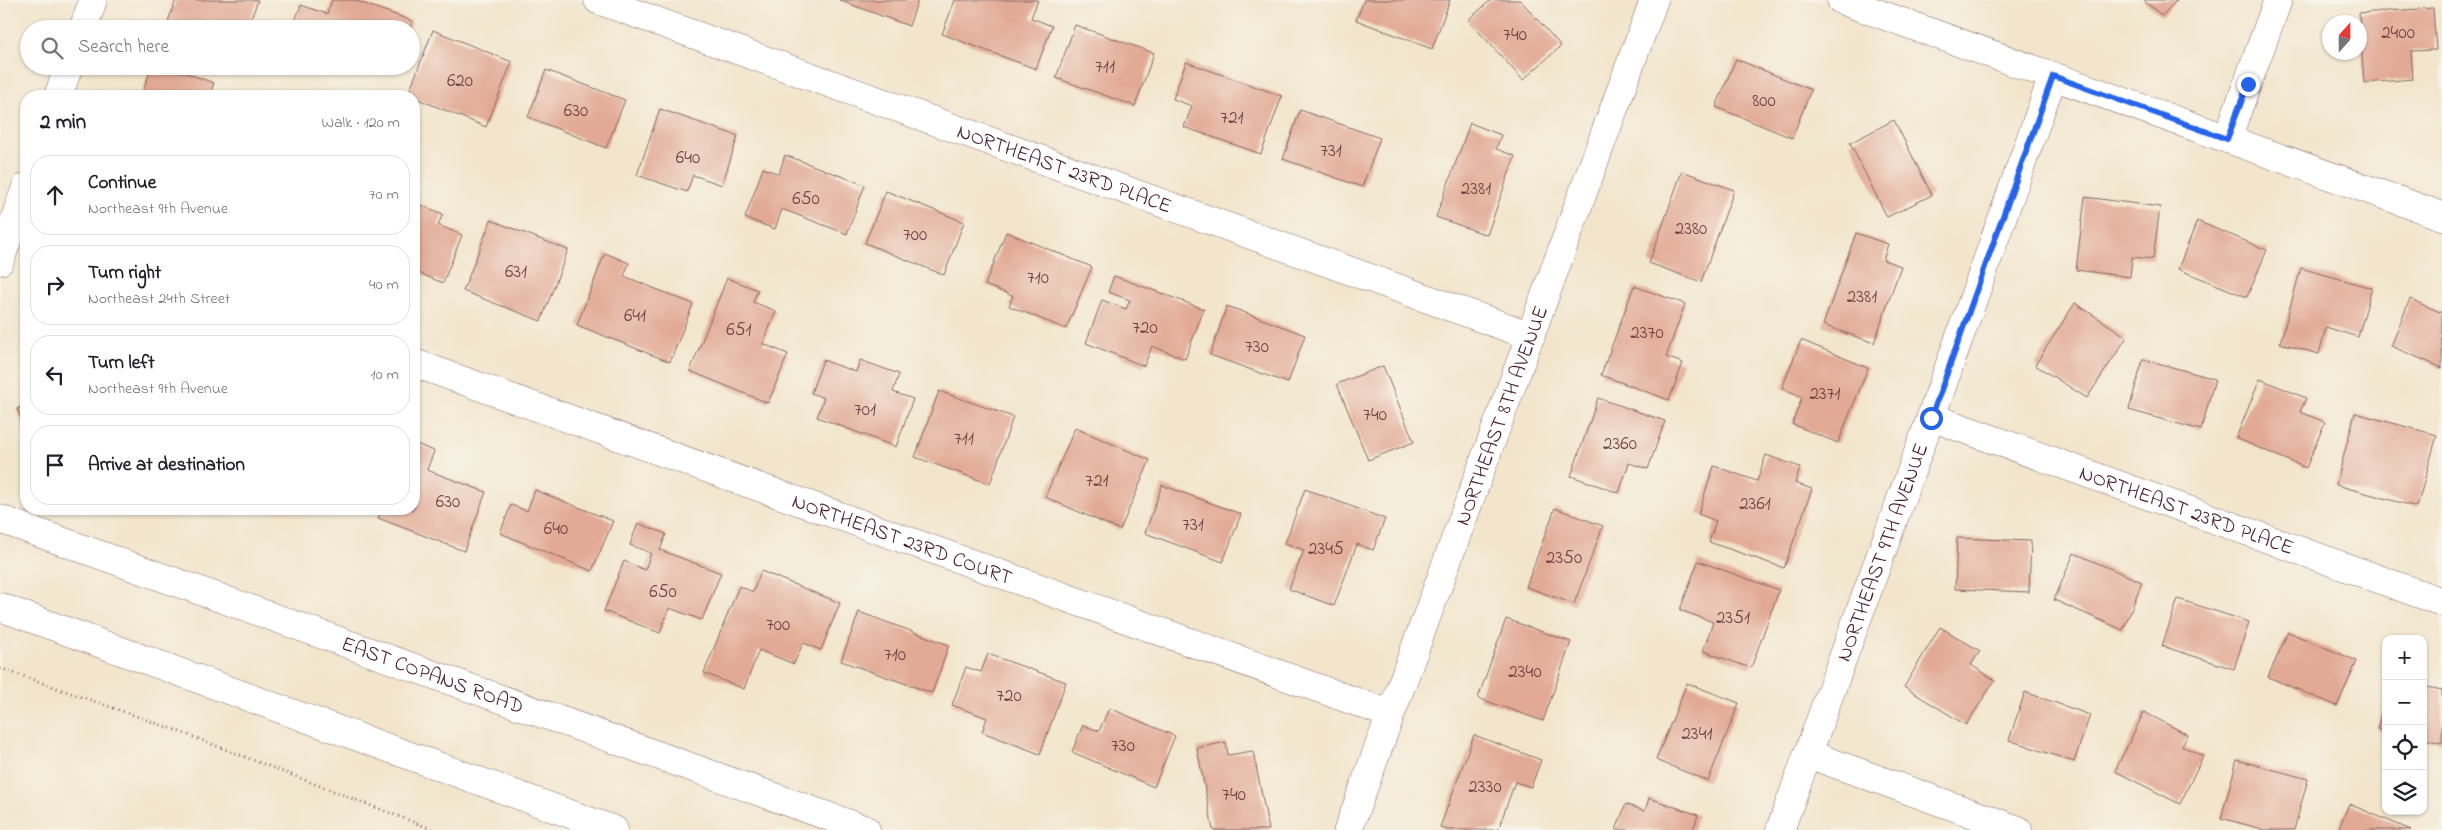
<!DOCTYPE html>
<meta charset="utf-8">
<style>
:root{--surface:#fff;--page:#f2f2f2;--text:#202124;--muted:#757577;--line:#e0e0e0}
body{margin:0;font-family:"Indie Flower",sans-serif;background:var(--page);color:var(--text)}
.controls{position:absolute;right:15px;bottom:15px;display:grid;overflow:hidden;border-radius:10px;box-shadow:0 1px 4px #0004}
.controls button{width:45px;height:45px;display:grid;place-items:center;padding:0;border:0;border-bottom:1px solid var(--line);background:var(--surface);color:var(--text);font:25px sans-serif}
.compass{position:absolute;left:2322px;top:15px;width:45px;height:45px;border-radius:50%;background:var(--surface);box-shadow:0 1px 4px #0004;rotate:21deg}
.stop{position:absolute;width:15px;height:15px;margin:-11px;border:4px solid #2563eb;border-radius:50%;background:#fff}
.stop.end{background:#2563eb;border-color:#fff;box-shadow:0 1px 5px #0008}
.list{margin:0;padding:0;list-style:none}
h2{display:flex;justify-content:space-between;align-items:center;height:65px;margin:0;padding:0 20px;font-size:21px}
h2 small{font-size:16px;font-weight:400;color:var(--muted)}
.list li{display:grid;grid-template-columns:32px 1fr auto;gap:15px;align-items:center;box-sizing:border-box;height:80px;margin:0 10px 10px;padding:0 10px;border:1px solid var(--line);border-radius:20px}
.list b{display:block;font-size:19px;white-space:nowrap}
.list p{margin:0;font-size:16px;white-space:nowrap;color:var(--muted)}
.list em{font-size:16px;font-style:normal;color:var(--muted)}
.icon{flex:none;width:28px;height:28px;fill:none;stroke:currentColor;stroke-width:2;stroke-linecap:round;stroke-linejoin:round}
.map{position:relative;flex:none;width:2442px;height:830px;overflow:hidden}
.search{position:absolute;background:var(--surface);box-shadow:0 1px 4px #0004;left:20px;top:20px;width:400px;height:55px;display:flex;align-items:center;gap:12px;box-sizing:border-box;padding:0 18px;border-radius:28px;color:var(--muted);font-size:19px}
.panel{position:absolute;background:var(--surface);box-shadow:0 1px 4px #0004;left:20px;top:90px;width:400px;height:425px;border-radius:20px}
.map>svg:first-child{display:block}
.building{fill:#e2aa95}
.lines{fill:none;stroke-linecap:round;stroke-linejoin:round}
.minor-casing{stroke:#856463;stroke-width:29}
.major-casing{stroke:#856463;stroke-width:29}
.path{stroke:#856463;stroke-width:3;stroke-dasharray:1 4;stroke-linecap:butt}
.minor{stroke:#fff;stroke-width:28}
.major{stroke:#fff;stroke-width:28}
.route{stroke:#2563eb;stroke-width:6}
.labels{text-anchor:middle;stroke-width:4;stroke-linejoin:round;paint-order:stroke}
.number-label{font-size:19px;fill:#704246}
.street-label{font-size:21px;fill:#4a1f2b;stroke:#f7f3e8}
</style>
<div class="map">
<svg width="2442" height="830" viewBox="0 0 2442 830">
<rect width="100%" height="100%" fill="#f7f3e8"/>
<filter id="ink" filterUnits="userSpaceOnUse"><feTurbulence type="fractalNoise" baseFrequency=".02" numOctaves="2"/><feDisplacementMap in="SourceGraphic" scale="10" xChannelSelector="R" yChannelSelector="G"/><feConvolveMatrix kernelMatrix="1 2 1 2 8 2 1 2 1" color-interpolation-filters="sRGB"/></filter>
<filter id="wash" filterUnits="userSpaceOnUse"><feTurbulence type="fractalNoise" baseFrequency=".0096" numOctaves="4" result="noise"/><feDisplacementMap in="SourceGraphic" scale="20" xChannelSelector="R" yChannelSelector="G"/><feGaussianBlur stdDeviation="1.12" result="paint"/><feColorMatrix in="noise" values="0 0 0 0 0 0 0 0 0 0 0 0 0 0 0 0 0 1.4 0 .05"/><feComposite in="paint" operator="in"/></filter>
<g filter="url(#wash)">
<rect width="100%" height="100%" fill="#f2e5cc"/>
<g id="blocks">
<path class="building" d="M176 0H258L247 29H189L168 21Z
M332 0H354L412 21 410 29H292L301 5 327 14Z
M839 0H918L909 26Z
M955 0H1038L1031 18 1052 26 1036 69 942 34Z
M1364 0H1450L1432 49 1356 20Z
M1491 0H1520L1561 46 1523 80 1468 20Z
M2143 0H2177L2162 16Z
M2433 8 2436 50 2411 51 2413 79 2364 83 2359 13Z
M1075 25 1154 53 1135 106 1056 78Z
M433 30 512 62 486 127 408 95Z
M1736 59 1811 90 1792 138 1716 107Z
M1186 62 1282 96 1261 154 1184 127 1192 106 1173 99Z
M152 66H166L214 83 209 96H141Z
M380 66H396L394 72Z
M546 70 625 100 606 148 528 117Z
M660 109 738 136 722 185 693 175 687 192 637 175Z
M1300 110 1380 138 1362 187 1283 159Z
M1894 120 1932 195 1887 217 1850 143Z
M1470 123 1501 135 1496 149 1515 156 1487 235 1436 217Z
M785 155 865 185 847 234 782 209 775 229 745 218 763 168 779 174Z
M1682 171 1734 190 1701 282 1649 263Z
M886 191 964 222 944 275 865 243Z
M2085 197 2160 207 2153 259 2132 257 2130 277 2076 270Z
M414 202 443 214 438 225 462 235 443 283 414 271Z
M491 220 568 250 541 321 463 291Z
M2197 221 2267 250 2247 297 2178 269Z
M1006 232 1092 267 1066 329 1009 306 1013 296 985 285Z
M1856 233 1888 244 1883 260 1901 266 1874 343 1823 325Z
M605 253 629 263 624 276 693 304 670 362 577 325Z
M2301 268 2372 288 2358 337 2326 327 2319 354 2280 343Z
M1114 276 1204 309 1185 359 1152 346 1144 366 1086 343 1102 300 1126 309 1130 300 1108 292Z
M727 278 758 290 753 302 776 311 763 344 788 354 768 403 690 371Z
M1634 286 1685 304 1666 357 1683 363 1669 400 1601 375Z
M2410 299 2442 313V368L2391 346Z
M2075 303 2127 337 2087 398 2035 365Z
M1227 306 1305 335 1288 383 1210 355Z
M1801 340 1868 368 1838 443 1792 424 1802 397 1782 388Z
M2143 359 2215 379 2201 430 2129 410Z
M823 360 856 372 860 360 899 374 893 392 913 399 896 447 817 417 824 398 811 393Z
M1383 366 1414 442 1368 460 1337 384Z
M2260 379 2306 398 2300 412 2325 422 2306 468 2236 438Z
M939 391 1013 417 990 484 915 457Z
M1598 398 1665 421 1648 469 1629 463 1619 493 1571 476Z
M26 406V431L17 409Z
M2355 413 2437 435 2417 507 2336 485Z
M1075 428 1150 460 1120 530 1045 497Z
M414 443 434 451 427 470 486 492 464 551 378 518 382 509H414Z
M1766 455 1800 467 1795 483 1812 489 1784 568 1709 542 1716 521 1698 514 1714 466 1757 481Z
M1162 485 1241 514 1223 562 1145 533Z
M1305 489 1385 519 1373 550 1357 544 1334 606 1289 589 1304 550 1285 543Z
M535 490 613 521 592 571 500 533 511 505 527 511Z
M1555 508 1603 526 1574 604 1526 587Z
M638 523 666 534 660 550 721 573 702 620 669 608 660 633 604 611 624 561 645 570 651 553 630 545Z
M1957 538 2031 541 2029 592 1955 589Z
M2074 553 2142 582 2123 630 2054 600Z
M1698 561 1779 590 1751 668 1703 651 1713 622 1680 610Z
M761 571 840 603 821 650 803 643 794 664 759 650 744 689 704 673 739 586 753 592Z
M2178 599 2249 622 2234 669 2162 646Z
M859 612 949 645 932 693 841 661Z
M1506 619 1571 642 1543 721 1478 698Z
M1940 627 1980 651 1971 665 1995 680 1966 725 1904 687Z
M2288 632 2357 661 2337 706 2268 677Z
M988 654 1066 682 1040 754 982 732 987 718 952 705 966 667 981 672Z
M1687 683 1739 703 1708 781 1656 760Z
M2423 686 2442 690V743L2423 739Z
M2025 692 2090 715 2074 762 2009 740Z
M2386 697V731L2377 729Z
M1109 708 1175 736 1154 787 1072 752 1083 725 1099 731Z
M2144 712 2188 735 2182 746 2203 756 2180 804 2115 771Z
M1474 735 1541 760 1531 787 1515 782 1498 830H1447L1440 827Z
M1226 742 1228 755 1253 751 1269 830H1213L1197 748Z
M2237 760 2308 779 2294 830H2266L2221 818Z
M1649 798 1698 815 1693 830H1616L1626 804 1645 811Z
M2349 804 2411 830H2338Z"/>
</g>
</g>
<g filter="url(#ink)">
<use href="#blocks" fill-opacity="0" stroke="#856463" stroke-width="1"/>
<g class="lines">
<g class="minor-casing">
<g id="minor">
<path id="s1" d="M598 0 1531 336"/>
<path d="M1841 0 2442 216"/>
<path d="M83 29 93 0"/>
<path d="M58 96 69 66"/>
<path d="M2227 139 2278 0"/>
<path d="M0 261 26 187"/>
<path id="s2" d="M414 363 1390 714"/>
<path id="s3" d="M1931 417 2442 602"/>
<path d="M1808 754 2018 830"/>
<path id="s4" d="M1348 830 1654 0"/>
<path id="s5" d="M1780 830 1931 417 2053 76"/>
</g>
</g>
<g class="major-casing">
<g id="major">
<path id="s6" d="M0 519 866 830"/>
<path d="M0 607 614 830"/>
</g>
</g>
<path class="path" d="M0 668 170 728 434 830"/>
<use href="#minor" class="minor"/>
<use href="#major" class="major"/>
</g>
</g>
<g class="lines" filter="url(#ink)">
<path class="route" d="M1931 418 2053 76 2227 139 2248 84"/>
</g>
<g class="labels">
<g class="number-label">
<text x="2398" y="38">2400</text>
<text x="1515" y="40">740</text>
<text x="1105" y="72">711</text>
<text x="460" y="86">620</text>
<text x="1764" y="106">800</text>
<text x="576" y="116">630</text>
<text x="1232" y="123">721</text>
<text x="1331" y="156">731</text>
<text x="688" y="163">640</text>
<text x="1476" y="194">2381</text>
<text x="806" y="204">650</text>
<text x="1691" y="234">2380</text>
<text x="915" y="240">700</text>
<text x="516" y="277">631</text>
<text x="1038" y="283">710</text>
<text x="1862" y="302">2381</text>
<text x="635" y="321">641</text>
<text x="1145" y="333">720</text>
<text x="739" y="335">651</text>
<text x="1647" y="338">2370</text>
<text x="1257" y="352">730</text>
<text x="1825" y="399">2371</text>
<text x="865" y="415">701</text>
<text x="1375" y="420">740</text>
<text x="964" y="444">711</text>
<text x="1620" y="449">2360</text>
<text x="1097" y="486">721</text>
<text x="448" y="507">630</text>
<text x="1755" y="509">2361</text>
<text x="1193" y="530">731</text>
<text x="556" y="534">640</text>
<text x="1326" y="554">2345</text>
<text x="1564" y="563">2350</text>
<text x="663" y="597">650</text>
<text x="1733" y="623">2351</text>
<text x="778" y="630">700</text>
<text x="895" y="660">710</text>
<text x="1525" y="677">2340</text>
<text x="1009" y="701">720</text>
<text x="1697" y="739">2341</text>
<text x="1123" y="751">730</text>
<text x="1485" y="792">2330</text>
<text x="1234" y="800">740</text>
</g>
<g class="street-label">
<text dy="7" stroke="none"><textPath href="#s1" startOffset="496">NORTHEAST 23RD PLACE</textPath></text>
<text dy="7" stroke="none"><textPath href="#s4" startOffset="442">NORTHEAST 8TH AVENUE</textPath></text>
<text dy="7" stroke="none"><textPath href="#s3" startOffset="272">NORTHEAST 23RD PLACE</textPath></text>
<text dy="7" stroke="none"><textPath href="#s2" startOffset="519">NORTHEAST 23RD COURT</textPath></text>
<text dy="7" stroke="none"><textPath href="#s5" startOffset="296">NORTHEAST 9TH AVENUE</textPath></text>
<text dy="7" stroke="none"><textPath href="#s6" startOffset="460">EAST COPANS ROAD</textPath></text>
</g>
</g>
</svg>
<div class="controls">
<button>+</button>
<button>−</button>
<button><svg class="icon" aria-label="locate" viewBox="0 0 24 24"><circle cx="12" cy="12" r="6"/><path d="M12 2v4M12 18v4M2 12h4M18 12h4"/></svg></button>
<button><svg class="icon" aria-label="layers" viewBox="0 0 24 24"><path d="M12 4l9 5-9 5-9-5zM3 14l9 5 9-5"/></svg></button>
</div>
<svg class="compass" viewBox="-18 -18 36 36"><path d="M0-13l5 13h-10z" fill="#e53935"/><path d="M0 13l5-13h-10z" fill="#757577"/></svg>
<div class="stop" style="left:1931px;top:418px"></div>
<div class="stop end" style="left:2248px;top:84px"></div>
<div class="search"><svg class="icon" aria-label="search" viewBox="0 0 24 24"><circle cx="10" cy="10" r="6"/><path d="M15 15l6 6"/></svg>Search here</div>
<section class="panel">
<h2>2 min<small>Walk · 120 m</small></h2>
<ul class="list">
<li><svg class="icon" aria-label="ahead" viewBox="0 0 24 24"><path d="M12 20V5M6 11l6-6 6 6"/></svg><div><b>Continue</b><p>Northeast 9th Avenue</p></div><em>70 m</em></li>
<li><svg class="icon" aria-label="right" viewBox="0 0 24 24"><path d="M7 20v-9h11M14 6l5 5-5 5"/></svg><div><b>Turn right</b><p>Northeast 24th Street</p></div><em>40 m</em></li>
<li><svg class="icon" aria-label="left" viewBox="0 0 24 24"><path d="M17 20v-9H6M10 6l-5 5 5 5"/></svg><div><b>Turn left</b><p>Northeast 9th Avenue</p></div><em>10 m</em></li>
<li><svg class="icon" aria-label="arrive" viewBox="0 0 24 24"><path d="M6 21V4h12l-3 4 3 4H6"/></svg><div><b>Arrive at destination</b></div></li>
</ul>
</section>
</div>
